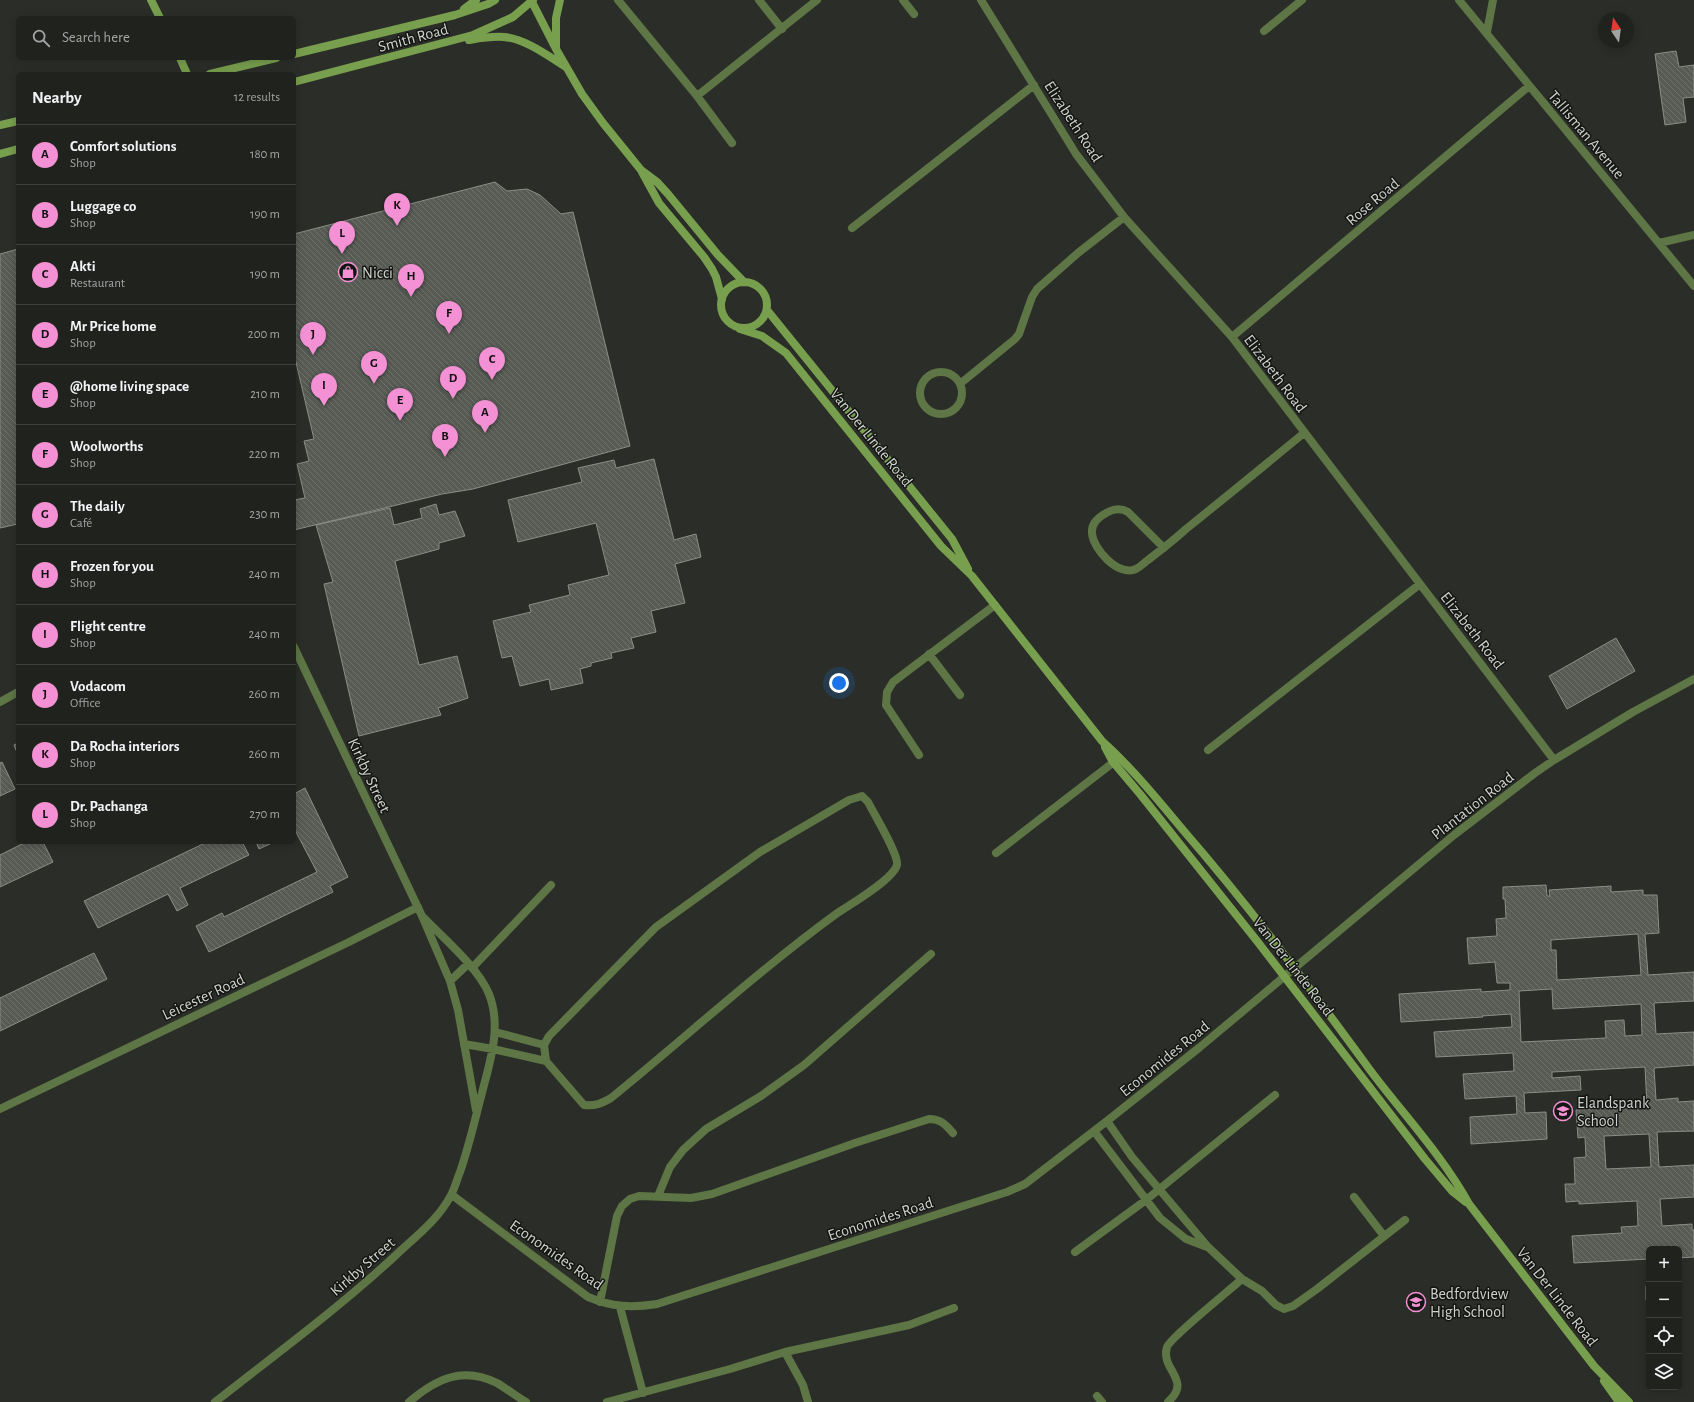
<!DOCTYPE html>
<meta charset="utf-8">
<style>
:root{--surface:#20221e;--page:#282a27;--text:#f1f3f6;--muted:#a2a4a4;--line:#3d3f3c;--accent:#f491d4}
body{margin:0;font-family:"Alegreya Sans",sans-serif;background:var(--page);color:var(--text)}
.controls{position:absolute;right:12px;bottom:12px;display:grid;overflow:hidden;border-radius:6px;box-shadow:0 2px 10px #0003}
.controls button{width:36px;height:36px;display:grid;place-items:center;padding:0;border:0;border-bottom:1px solid var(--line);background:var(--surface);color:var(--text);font:20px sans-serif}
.compass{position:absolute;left:1598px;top:12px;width:36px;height:36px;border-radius:50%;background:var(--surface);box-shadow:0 2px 10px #0003;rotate:347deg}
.you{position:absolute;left:839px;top:683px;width:14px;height:14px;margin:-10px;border:3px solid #fff;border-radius:50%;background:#1a73e8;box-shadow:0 0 0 6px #1a73e833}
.badge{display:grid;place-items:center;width:26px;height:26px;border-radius:50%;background:var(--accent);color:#111;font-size:13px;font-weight:700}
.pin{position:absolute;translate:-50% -33px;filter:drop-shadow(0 1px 2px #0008)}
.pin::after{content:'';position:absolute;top:21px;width:14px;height:12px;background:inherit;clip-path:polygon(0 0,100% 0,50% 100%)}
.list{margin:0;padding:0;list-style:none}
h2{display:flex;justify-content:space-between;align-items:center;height:52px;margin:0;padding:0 16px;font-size:17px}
h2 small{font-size:13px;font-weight:400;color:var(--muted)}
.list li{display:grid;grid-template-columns:26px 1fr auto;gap:12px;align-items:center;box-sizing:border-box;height:60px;padding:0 16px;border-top:1px solid var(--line)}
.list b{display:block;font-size:15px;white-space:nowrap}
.list p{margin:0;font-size:13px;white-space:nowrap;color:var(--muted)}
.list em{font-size:13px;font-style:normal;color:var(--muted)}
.icon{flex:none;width:22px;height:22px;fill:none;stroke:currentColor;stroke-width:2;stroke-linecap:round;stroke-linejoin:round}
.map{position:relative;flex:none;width:1694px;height:1402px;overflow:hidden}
.search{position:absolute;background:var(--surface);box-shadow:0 2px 10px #0003;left:16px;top:16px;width:280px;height:44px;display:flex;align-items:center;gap:10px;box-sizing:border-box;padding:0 14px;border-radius:6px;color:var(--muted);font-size:15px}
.panel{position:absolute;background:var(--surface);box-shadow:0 2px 10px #0003;left:16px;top:72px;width:280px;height:772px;border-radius:6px}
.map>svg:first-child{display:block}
.building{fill:url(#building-back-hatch);stroke:#8a8e86;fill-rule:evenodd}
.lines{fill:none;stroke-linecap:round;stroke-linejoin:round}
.street{stroke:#5e7645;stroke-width:8}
.secondary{stroke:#789f4e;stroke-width:8}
.labels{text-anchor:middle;stroke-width:3;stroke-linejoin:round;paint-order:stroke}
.street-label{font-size:16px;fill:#d0d2ce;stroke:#141613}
.poi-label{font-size:16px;fill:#d0d2ce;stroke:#141613;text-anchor:start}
</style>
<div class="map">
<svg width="1694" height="1402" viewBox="0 0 1694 1402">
<defs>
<pattern id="building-back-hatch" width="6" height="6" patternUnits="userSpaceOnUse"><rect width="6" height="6" fill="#575b54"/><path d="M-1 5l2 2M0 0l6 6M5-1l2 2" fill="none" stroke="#6e726b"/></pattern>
</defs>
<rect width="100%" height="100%" fill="#2b2e28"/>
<path class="building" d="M1676 51 1679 67 1694 65V97L1683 98 1686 122 1665 125 1655 54Z
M495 182 507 191 527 189 540 195 561 214 573 212 630 446 473 489 442 494 294 530V500L305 498 297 464 309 461 304 441 314 439 294 354V234Z
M18 249V524L0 528V254Z
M654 459 674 540 696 534 701 557 675 564 685 603 651 611 656 632 631 638 634 648 611 653 612 658 591 663V666L580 669 583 683 551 690 549 679 520 686 512 656 502 658 493 621 531 612 529 605 570 595 568 585 609 575 596 523 518 542 508 500 582 482 578 468 614 460 616 468Z
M436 504 439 515 455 511 465 536 439 543V549L395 561 419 665 457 656 468 698 438 708 441 715 359 736 324 584 333 582 316 525 390 508 394 525 422 518 420 509Z
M1616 638 1635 671 1567 709 1549 676Z
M18 743V755L14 745Z
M2 762 15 789 0 796V763Z
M305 788 348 877 330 886 333 892 209 952 196 926 222 913 224 917 317 872 296 832 294 833V794Z
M26 842H43L53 862 0 887V855Z
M207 842H242L249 855 180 888 188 905 177 911 168 894 98 928 84 901Z
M256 842H274L259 849Z
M1546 885 1547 896H1550L1549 890 1611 886V892L1643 890V895H1657L1659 933 1645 934 1648 975 1694 972V1001L1654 1003 1656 1034 1694 1032V1065L1654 1068 1656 1100 1678 1098V1102L1694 1101V1131L1657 1132 1659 1167 1694 1165V1197L1660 1199 1662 1226 1692 1224V1230H1694V1257L1679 1258V1249H1649V1259L1574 1263 1572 1236 1622 1233 1621 1227 1638 1226 1637 1201 1579 1204V1201L1566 1202 1565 1184H1575L1574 1158 1586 1157 1585 1137 1578 1138 1576 1110 1647 1106 1645 1067 1552 1072V1078L1580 1076 1581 1090 1524 1093 1525 1113 1546 1112 1547 1139 1471 1144 1470 1117 1517 1114 1516 1096 1465 1099 1463 1074 1514 1071 1513 1053 1436 1057 1434 1032 1512 1027 1511 1014 1482 1016 1483 1017 1401 1022 1399 994 1481 989V992L1510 990V983H1497L1495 962 1469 964 1467 938 1497 936 1496 919 1506 918 1505 899H1503V887ZM1638 934 1641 975 1557 980 1556 950H1551V940ZM1552 989 1553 1009 1641 1004 1642 1035 1625 1036 1624 1020 1605 1021 1606 1038 1521 1042 1519 991ZM1649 1134 1651 1167 1606 1169 1604 1136Z
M94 953 107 979 0 1031V998Z
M1646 1286H1649V1300H1646Z"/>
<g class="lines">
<path class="street" d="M618 0 697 96 732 143
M759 0 782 29
M903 0 914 14
M981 0 1076 154 1124 217 1232 337 1554 760
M1459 0 1694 286
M1264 31 1302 0
M1487 32 1493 0
M697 96 817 0
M852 228 1034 85
M1659 243 1694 235
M1232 337 1529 86
M920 393a21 21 0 1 1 42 0a21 21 0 1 1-42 0Z
M961 383 1015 339 1019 334 1032 297 1037 289 1078 253 1124 217
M1164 548 1128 512C1121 508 1114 509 1108 512 1100 516 1091 523 1092 533 1093 549 1118 577 1136 569 1140 567 1145 562 1148 560 1161 550 1174 540 1186 529 1226 497 1265 465 1304 433
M294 647 422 916 450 981 458 1010 476 1110
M929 654 960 695
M0 702 18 692
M1208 750 1420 584
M919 755 886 705 887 692 893 682 995 605
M862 796 868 802C874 814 899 855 897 865 893 880 849 905 836 914 758 971 686 1037 611 1098 601 1104 595 1106 584 1105L546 1061 544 1045 549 1036 656 927 760 852 849 800Z
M996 853 1119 758
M472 968 551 885
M450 981 468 964
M495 1032 544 1045
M464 1044 493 1049 546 1061
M0 1109 349 942 418 907
M1107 1121 1132 1157 1208 1247 1242 1279 1262 1291 1276 1305 1284 1309 1293 1306 1317 1289 1405 1220
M1094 1131 1160 1218 1186 1239 1207 1247
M452 1195 588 1297C612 1307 632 1308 657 1304L1007 1192 1025 1184 1107 1121 1200 1047 1454 835 1535 773 1554 760 1633 712 1694 679
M658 1196 670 1167 683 1150 706 1129 761 1096 804 1065 931 954
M1354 1197 1384 1236
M1075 1252 1146 1200 1275 1095
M600 1302 617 1216 622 1206 630 1199 639 1196 691 1198 712 1194 855 1143 929 1119C941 1119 946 1125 953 1133
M620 1307 643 1393
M785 1352 803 1385 808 1402
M1097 1396 1102 1402
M215 1402C276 1354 339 1308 396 1255 415 1237 439 1219 451 1195 455 1188 457 1179 460 1172 469 1146 475 1119 482 1093 490 1061 502 1027 489 994 478 967 442 937 422 916
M409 1402C436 1379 462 1366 497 1383 507 1389 516 1396 526 1402
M607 1402 730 1369 785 1352 909 1325 954 1308
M1168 1402C1193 1380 1160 1370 1167 1347 1170 1338 1231 1289 1242 1279"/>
<path class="secondary" d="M151 0 160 18
M531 0 556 49 582 94 603 123 641 170 657 182 668 194 718 255 744 282
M464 9 476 0
M469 40C481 38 492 36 504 37 526 39 548 56 566 67
M556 47V18L560 0
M294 54 455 15 488 4 495 0
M180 58 187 74
M210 74 276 58
M294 82 473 35 513 17 533 0
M0 125 18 121
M0 154 18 149
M642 172 659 203 704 257 712 269 716 277 722 299
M721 305a23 23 0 1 1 46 0a23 23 0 1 1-46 0Z
M767 310 952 539 968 569
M740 329 762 336 786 353 941 546 972 576 1102 741C1132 768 1157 799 1183 830 1250 907 1310 988 1370 1070 1403 1114 1442 1155 1469 1204L1594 1366 1629 1402
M1105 747 1113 762 1140 794 1257 941 1425 1159 1452 1191 1466 1202
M1604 1381 1619 1402"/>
</g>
<defs>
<g id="shop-ring" transform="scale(1)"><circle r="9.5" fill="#141613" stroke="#f491d4" stroke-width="1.5"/><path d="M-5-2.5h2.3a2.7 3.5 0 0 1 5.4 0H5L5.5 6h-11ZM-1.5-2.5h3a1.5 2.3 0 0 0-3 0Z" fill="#f491d4"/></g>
<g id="school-ring" transform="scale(1)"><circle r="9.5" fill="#141613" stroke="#f491d4" stroke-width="1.5"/><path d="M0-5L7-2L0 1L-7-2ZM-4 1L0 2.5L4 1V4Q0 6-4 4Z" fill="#f491d4"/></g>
</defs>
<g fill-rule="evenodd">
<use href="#shop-ring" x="348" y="272"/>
<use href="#school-ring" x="1563" y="1111"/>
<use href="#school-ring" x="1416" y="1302"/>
</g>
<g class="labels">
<g class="street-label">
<text transform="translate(413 37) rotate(-15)" y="6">Smith Road</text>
<text transform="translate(1074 121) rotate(57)" y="6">Elizabeth Road</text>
<text transform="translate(1587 134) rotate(50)" y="6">Tallisman Avenue</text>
<text transform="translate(1372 201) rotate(-40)" y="6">Rose Road</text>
<text transform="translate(1276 373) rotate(53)" y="6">Elizabeth Road</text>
<text transform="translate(872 437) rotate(51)" y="6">Van Der Linde Road</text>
<text transform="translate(1473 630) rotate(52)" y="6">Elizabeth Road</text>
<text transform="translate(370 775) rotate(65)" y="6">Kirkby Street</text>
<text transform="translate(1472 805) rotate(-38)" y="6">Plantation Road</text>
<text transform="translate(1294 966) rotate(52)" y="6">Van Der Linde Road</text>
<text transform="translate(203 996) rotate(-25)" y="6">Leicester Road</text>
<text transform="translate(1164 1058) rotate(-39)" y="6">Economides Road</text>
<text transform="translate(880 1218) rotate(-18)" y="6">Economides Road</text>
<text transform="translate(557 1254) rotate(35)" y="6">Economides Road</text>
<text transform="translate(362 1266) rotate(-41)" y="6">Kirkby Street</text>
<text transform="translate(1558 1296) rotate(52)" y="6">Van Der Linde Road</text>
</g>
<g class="poi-label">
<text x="362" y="278">Nicci</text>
<text x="1577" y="1108">Elandspank<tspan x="1577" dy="18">School</tspan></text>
<text x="1430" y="1299">Bedfordview<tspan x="1430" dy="18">High School</tspan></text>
</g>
</g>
</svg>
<div class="controls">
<button>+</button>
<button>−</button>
<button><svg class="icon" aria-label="locate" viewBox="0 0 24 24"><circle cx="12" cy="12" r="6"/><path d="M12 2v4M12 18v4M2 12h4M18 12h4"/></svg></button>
<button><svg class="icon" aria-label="layers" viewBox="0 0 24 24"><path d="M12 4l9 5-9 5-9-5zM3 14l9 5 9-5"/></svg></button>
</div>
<svg class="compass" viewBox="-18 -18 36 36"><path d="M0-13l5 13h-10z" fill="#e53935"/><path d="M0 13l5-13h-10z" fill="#a2a4a4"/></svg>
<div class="you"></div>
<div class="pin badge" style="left:485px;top:433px">A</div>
<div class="pin badge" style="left:445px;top:457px">B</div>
<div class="pin badge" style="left:492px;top:380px">C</div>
<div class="pin badge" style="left:453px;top:399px">D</div>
<div class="pin badge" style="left:400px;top:421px">E</div>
<div class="pin badge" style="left:449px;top:334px">F</div>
<div class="pin badge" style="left:374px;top:384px">G</div>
<div class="pin badge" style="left:411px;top:297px">H</div>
<div class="pin badge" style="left:324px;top:406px">I</div>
<div class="pin badge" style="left:313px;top:355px">J</div>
<div class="pin badge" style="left:397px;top:226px">K</div>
<div class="pin badge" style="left:342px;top:254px">L</div>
<div class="search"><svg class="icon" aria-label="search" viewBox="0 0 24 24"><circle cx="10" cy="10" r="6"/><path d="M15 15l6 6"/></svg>Search here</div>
<section class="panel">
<h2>Nearby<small>12 results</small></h2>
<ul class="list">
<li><span class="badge">A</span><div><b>Comfort solutions</b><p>Shop</p></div><em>180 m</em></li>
<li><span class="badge">B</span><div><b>Luggage co</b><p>Shop</p></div><em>190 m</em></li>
<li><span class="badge">C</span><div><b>Akti</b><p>Restaurant</p></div><em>190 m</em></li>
<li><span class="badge">D</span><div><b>Mr Price home</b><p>Shop</p></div><em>200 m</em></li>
<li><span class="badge">E</span><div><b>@home living space</b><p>Shop</p></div><em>210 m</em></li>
<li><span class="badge">F</span><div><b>Woolworths</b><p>Shop</p></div><em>220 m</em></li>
<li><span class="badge">G</span><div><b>The daily</b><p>Café</p></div><em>230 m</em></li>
<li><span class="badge">H</span><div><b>Frozen for you</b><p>Shop</p></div><em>240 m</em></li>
<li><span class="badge">I</span><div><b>Flight centre</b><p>Shop</p></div><em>240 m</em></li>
<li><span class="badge">J</span><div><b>Vodacom</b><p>Office</p></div><em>260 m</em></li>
<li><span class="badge">K</span><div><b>Da Rocha interiors</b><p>Shop</p></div><em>260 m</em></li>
<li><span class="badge">L</span><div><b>Dr. Pachanga</b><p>Shop</p></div><em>270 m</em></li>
</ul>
</section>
</div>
